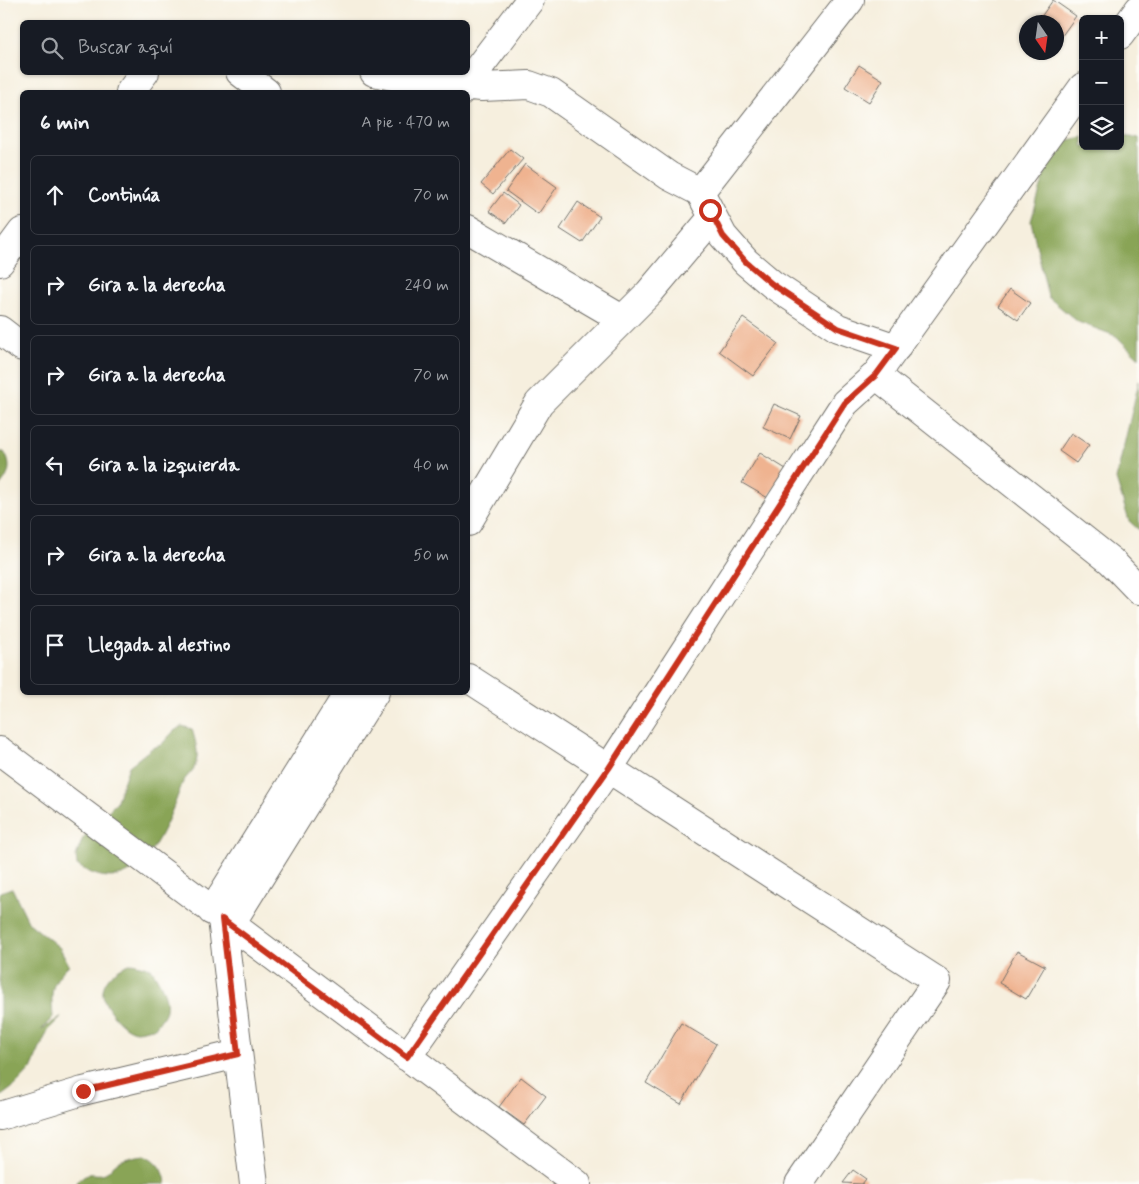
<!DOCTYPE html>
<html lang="es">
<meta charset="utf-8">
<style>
:root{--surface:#171b24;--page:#242831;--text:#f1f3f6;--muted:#9ea1a6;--line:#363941}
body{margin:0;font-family:Mynerve,sans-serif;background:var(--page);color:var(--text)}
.controls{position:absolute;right:15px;top:15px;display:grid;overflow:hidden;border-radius:8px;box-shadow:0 1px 4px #0004}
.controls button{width:45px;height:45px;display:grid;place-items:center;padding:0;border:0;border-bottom:1px solid var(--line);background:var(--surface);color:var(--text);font:25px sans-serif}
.compass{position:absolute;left:1019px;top:15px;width:45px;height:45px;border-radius:50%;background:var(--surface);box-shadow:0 1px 4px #0004;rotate:167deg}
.stop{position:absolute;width:15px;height:15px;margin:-11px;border:4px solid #c8321e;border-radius:50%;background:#fff}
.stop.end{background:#c8321e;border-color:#fff;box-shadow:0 1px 5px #0008}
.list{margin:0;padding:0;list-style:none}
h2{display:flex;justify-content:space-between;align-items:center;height:65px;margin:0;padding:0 20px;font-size:21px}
h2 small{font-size:16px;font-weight:400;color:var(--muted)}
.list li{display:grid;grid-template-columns:32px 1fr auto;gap:15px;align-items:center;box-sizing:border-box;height:80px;margin:0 10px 10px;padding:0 10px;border:1px solid var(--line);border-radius:8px}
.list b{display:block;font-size:19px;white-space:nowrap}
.list em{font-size:16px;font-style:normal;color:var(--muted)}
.icon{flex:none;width:28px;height:28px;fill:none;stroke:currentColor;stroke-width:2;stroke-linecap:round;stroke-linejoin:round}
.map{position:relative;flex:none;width:1139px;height:1184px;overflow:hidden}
.search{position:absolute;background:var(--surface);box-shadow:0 1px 4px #0004;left:20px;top:20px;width:450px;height:55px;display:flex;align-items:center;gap:12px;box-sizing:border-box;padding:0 18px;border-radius:8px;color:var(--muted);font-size:19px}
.panel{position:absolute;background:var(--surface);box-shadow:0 1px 4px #0004;left:20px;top:90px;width:450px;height:605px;border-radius:8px}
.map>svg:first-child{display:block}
.forest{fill:#89a456;stroke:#5a6840}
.building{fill:#efb390}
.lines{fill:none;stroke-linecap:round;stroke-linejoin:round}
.minor-casing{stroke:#72706a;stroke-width:30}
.minor{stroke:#fff;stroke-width:28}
.route{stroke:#c8321e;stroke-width:6}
</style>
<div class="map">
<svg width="1139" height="1184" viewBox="0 0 1139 1184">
<rect width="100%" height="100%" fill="#fdfcf7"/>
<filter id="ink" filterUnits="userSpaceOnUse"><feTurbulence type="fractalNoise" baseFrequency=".02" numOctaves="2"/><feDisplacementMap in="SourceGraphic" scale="10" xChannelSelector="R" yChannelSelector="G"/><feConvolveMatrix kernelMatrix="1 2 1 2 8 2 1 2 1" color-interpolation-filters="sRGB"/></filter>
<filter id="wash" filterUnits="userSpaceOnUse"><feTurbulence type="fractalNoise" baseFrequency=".0096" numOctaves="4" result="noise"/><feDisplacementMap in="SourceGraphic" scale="20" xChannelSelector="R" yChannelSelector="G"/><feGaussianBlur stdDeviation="1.12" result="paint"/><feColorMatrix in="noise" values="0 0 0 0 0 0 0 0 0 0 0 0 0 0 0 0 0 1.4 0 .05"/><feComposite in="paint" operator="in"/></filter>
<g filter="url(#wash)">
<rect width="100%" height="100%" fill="#f6efde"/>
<path class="forest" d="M1120 136 1139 138V358L1116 336 1078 322 1048 297 1031 221 1054 143 1083 137V146H1120Z
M1139 381V530L1129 521 1116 479Z
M0 452H4C12 464 10 475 0 486Z
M182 726 192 729C195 740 200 754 195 766 193 772 185 777 182 784 166 828 138 907 77 865L76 856 83 838 116 803 129 766 152 748 161 745 174 731Z
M12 888 29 923 60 948 69 965C50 983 51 991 53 1017L41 1030 62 1016 48 1030 31 1069 16 1085 0 1097V892Z
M133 963 151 968C158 979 169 996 166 1010 165 1016 158 1023 155 1028 149 1028 142 1031 136 1031 123 1030 104 1007 103 995 101 979 120 966 133 963Z
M145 1155C158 1160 165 1171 166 1184H76C88 1166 95 1179 107 1172 110 1170 112 1166 115 1164 123 1158 136 1156 145 1155Z"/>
<g id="blocks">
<path class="building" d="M1053 0 1076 16 1061 37 1056 34V22L1038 21Z
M859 65 883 80 869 102 845 87Z
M510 149 523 159 493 194 481 184Z
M525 164 557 187 538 214 506 191Z
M503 193 519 205 506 223 489 211Z
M578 202 600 217 582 243 560 229Z
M1010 289 1030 303 1018 320 998 306Z
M743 318 778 343 753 376 719 351Z
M774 404 801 416 790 439 763 427Z
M1071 433 1089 445 1076 463 1059 451Z
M760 453 786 469 768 498 742 483Z
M1017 951 1045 966 1026 999 999 983Z
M681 1023 716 1044 681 1104 646 1083Z
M521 1077 546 1096 524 1125 499 1107Z
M853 1170 866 1179 862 1184 843 1183Z"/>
</g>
</g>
<g filter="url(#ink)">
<use href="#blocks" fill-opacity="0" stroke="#72706a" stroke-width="1"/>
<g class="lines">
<g class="minor-casing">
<path id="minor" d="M1120 35 1139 9
M240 72 266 92
M374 72 421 82 482 87 529 85 551 93 669 176 700 192 723 236 746 262 772 284 838 328 896 348
M130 92 145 72
M460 92 530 0
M700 192 850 0
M468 229 622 319
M0 262 22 232
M0 330 22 347
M876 375 1111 561 1139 590
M468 522 539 403 649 293 713 217
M468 678 937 981 799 1184
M0 751 577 1184
M212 911 349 692
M222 919 254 1184
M230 925 375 692
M407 1057 609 768 845 403 876 375 1083 87
M0 1116 83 1091 238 1054"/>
</g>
<use href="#minor" class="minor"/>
</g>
</g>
<g class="lines" filter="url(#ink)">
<path class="route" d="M83 1091 238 1054 222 919 407 1057 609 768 845 403 876 375 896 348 838 328 772 284 746 262 723 236 710 210"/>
</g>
</svg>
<div class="controls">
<button>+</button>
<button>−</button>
<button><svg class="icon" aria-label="layers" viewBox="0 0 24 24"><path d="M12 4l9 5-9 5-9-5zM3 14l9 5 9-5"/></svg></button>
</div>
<svg class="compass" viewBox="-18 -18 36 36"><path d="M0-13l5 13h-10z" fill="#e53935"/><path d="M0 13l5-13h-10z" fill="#9ea1a6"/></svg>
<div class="stop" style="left:710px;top:210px"></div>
<div class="stop end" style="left:83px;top:1091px"></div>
<div class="search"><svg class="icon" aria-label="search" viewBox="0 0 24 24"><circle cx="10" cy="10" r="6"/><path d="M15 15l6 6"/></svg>Buscar aquí</div>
<section class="panel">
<h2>6 min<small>A pie · 470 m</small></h2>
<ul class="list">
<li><svg class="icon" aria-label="ahead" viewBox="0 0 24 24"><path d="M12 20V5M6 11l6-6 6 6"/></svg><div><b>Continúa</b></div><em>70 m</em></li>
<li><svg class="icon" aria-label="right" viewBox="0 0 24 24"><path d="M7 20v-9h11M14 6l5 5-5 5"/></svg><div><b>Gira a la derecha</b></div><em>240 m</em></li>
<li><svg class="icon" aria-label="right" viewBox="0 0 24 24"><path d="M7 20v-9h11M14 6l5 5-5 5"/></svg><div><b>Gira a la derecha</b></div><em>70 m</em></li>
<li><svg class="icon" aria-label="left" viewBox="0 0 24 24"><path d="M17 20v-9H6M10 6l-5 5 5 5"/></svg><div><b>Gira a la izquierda</b></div><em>40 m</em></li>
<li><svg class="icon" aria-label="right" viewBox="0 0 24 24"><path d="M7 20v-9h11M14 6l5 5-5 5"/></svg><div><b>Gira a la derecha</b></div><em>50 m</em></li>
<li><svg class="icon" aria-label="arrive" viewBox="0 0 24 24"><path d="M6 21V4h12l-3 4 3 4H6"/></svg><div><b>Llegada al destino</b></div></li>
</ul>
</section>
</div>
